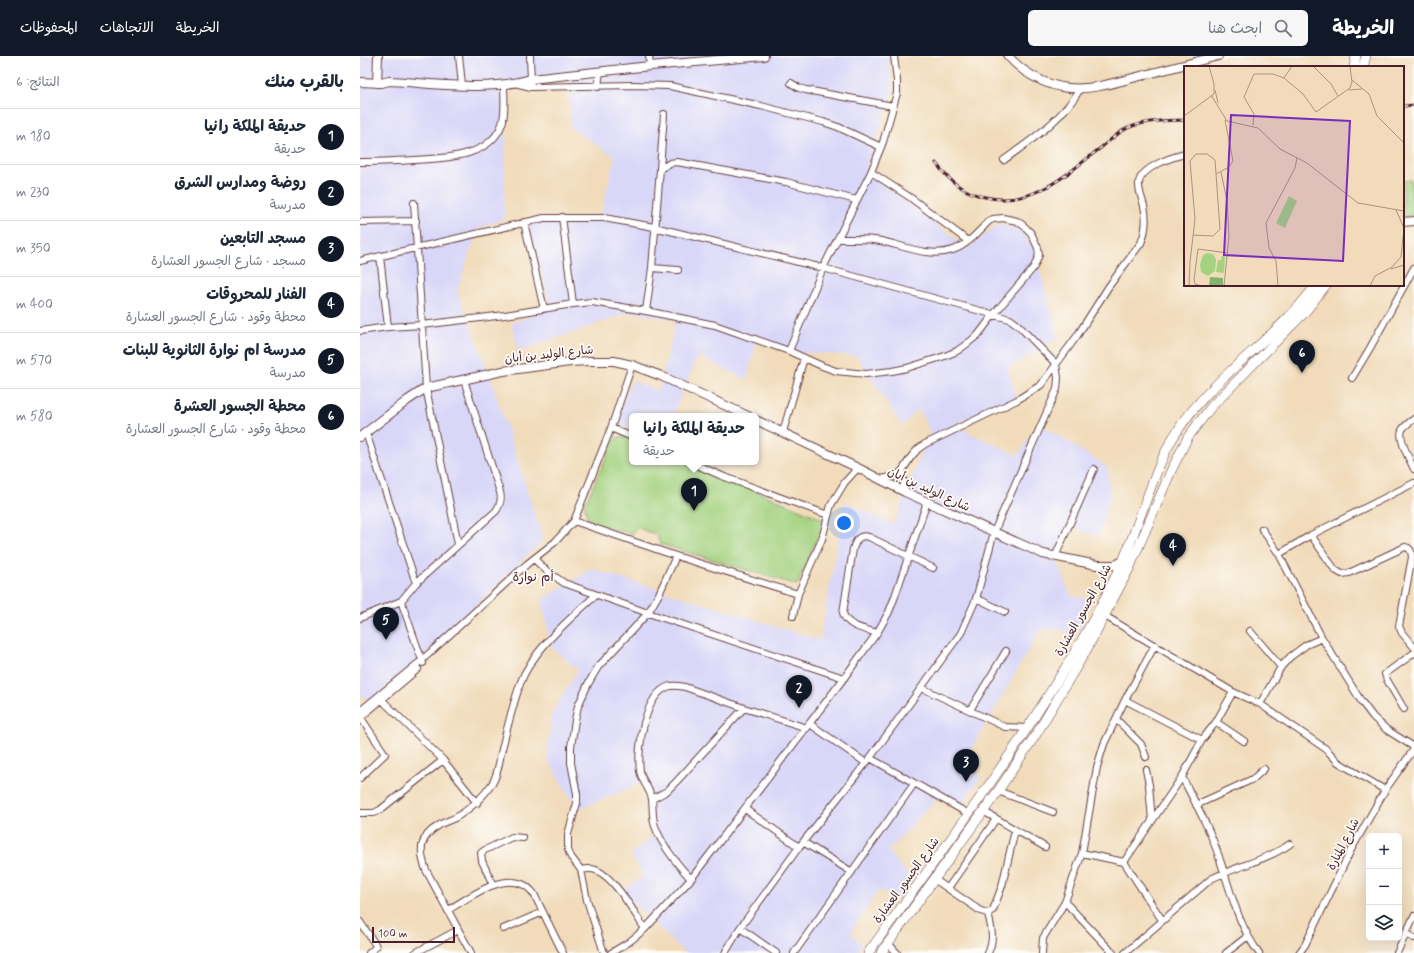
<!DOCTYPE html>
<html lang="ar">
<meta charset="utf-8">
<style>
:root{--surface:#fff;--page:#f6f6f7;--text:#1f2937;--muted:#747a83;--line:#e0e1e3;--accent:#111827}
body{margin:0;font-family:Mynerve,"Playpen Sans Arabic",sans-serif;background:var(--page);color:var(--text);direction:rtl}
.controls{position:absolute;right:12px;bottom:12px;display:grid;overflow:hidden;border-radius:6px;box-shadow:0 4px 16px #0002}
.controls button{width:36px;height:36px;display:grid;place-items:center;padding:0;border:0;border-bottom:1px solid var(--line);background:var(--surface);color:var(--text);font:20px sans-serif}
.scale{position:absolute;left:12px;bottom:10px;width:83px;box-sizing:border-box;padding-left:4px;border:2px solid #4a1f2b;border-top:0;font-size:11px;line-height:14px;white-space:nowrap;color:#4a1f2b;-webkit-text-stroke:3px #fdfcf7;paint-order:stroke}
.you{position:absolute;left:484px;top:467px;width:14px;height:14px;margin:-10px;border:3px solid #fff;border-radius:50%;background:#1a73e8;box-shadow:0 0 0 6px #1a73e833}
.badge{display:grid;place-items:center;width:26px;height:26px;border-radius:50%;background:var(--accent);color:#fff;font-size:13px;font-weight:700}
.pin{position:absolute;translate:-50% -33px;filter:drop-shadow(0 1px 2px #0008)}
.pin::after{content:'';position:absolute;top:21px;width:14px;height:12px;background:inherit;clip-path:polygon(0 0,100% 0,50% 100%)}
.popup{position:absolute;left:269px;top:357px;width:130px;height:52px;box-sizing:border-box;display:grid;place-content:center;border-radius:6px;background:var(--surface);filter:drop-shadow(0 1px 3px #0005);font-size:13px;white-space:nowrap;color:var(--muted)}
.popup b{font-size:15px;color:var(--text)}
.popup::after{content:'';position:absolute;left:50%;top:100%;margin-left:-8px;border:8px solid transparent;border-top-color:var(--surface)}
.list{margin:0;padding:0;list-style:none}
h2{display:flex;justify-content:space-between;align-items:center;height:52px;margin:0;padding:0 16px;font-size:17px}
h2 small{font-size:13px;font-weight:400;color:var(--muted)}
.list li{display:grid;grid-template-columns:26px 1fr auto;gap:12px;align-items:center;box-sizing:border-box;height:56px;padding:0 16px;border-top:1px solid var(--line)}
.list b{display:block;font-size:15px;white-space:nowrap}
.list p{margin:0;font-size:13px;white-space:nowrap;color:var(--muted)}
.list em{font-size:13px;font-style:normal;color:var(--muted)}
.icon{flex:none;width:22px;height:22px;fill:none;stroke:currentColor;stroke-width:2;stroke-linecap:round;stroke-linejoin:round}
.map{position:relative;flex:none;width:1054px;height:897px;overflow:hidden;direction:ltr}
header{display:flex;align-items:center;gap:24px;box-sizing:border-box;height:56px;padding:0 20px;background:var(--accent);color:#fff}
header strong{font-size:19px}
nav{display:flex;gap:22px;margin-inline-start:auto;font-size:14px}
.search{width:280px;height:36px;background:var(--page);display:flex;align-items:center;gap:10px;box-sizing:border-box;padding:0 14px;border-radius:6px;color:var(--muted);font-size:15px}
main{display:flex}
aside{flex:1;background:var(--surface)}
.map>svg:first-child{display:block}
.built{fill:#d9d7f8}
.green{fill:#a4d280;stroke:#777856}
.lines{fill:none;stroke-linecap:round;stroke-linejoin:round}
.minor-casing{stroke:#633b40;stroke-width:8}
.tertiary-casing{stroke:#633b40;stroke-width:10}
.secondary-casing{stroke:#633b40;stroke-width:10}
.minor{stroke:#fff;stroke-width:6}
.tertiary{stroke:#fff;stroke-width:8}
.secondary{stroke:#fff;stroke-width:9}
.rail-casing{stroke:#4a1f2b;stroke-width:3}
.rail{stroke:#fdfcf7;stroke-width:1.5;stroke-dasharray:4.5;stroke-linecap:butt}
.labels{text-anchor:middle;stroke-width:3.5;stroke-linejoin:round;paint-order:stroke}
.street-label{font-size:12px;fill:#4a1f2b;stroke:#fdfcf7}
.neighbourhood-label{font-size:13px;fill:#4a1f2b;stroke:#fdfcf7}
.inset-road{fill:none;stroke:#ae9081;stroke-width:1}
.view{fill:#7b2cbf;fill-opacity:0.15;stroke:#7b2cbf;stroke-width:2}
.inset-edge{fill:none;stroke:#4a1f2b;stroke-width:2}
</style>
<header>
<strong>الخريطة</strong>
<div class="search"><svg class="icon" aria-label="search" viewBox="0 0 24 24"><circle cx="10" cy="10" r="6"/><path d="M15 15l6 6"/></svg>ابحث هنا</div>
<nav><a>الخريطة</a><a>الاتجاهات</a><a>المحفوظات</a></nav>
</header>
<main>
<div class="map">
<svg width="1054" height="897" viewBox="0 0 1054 897">
<rect width="100%" height="100%" fill="#fdfcf7"/>
<filter id="ink" filterUnits="userSpaceOnUse"><feTurbulence type="fractalNoise" baseFrequency=".025" numOctaves="2"/><feDisplacementMap in="SourceGraphic" scale="8" xChannelSelector="R" yChannelSelector="G"/><feConvolveMatrix kernelMatrix="1 2 1 2 8 2 1 2 1" color-interpolation-filters="sRGB"/></filter>
<filter id="wash" filterUnits="userSpaceOnUse"><feTurbulence type="fractalNoise" baseFrequency=".012" numOctaves="4" result="noise"/><feDisplacementMap in="SourceGraphic" scale="16" xChannelSelector="R" yChannelSelector="G"/><feGaussianBlur stdDeviation="0.9" result="paint"/><feColorMatrix in="noise" values="0 0 0 0 0 0 0 0 0 0 0 0 0 0 0 0 0 1.4 0 .05"/><feComposite in="paint" operator="in"/></filter>
<g filter="url(#wash)">
<rect width="100%" height="100%" fill="#f1dbba"/>
<path class="built" d="M0 0H528L533 35 505 116 608 192 639 168 661 174 674 193 698 281 648 313 656 341 593 369 658 400 678 367 747 411 751 441 738 480 707 469 694 499 711 540 733 543 718 576 681 573 602 709 621 721 599 752 578 741 528 795 550 821 539 844 519 834 491 876 502 889 496 897H325L261 835 283 821 271 798 293 780 288 724 217 754 187 702 192 656 218 614 191 591 182 543 232 513 460 584 485 446 534 468 570 376 559 353 542 370 497 300 436 296 397 283 387 324 338 300 312 360H272V373L254 365 272 325 299 335 316 264 271 256 159 295 151 268 190 252 168 163 239 166 255 101 211 72 209 18 147 33 144 163 118 172 97 235 131 323 183 484 69 595 11 644 0 639Z"/>
<path class="green" d="M1051 124 1053 159 1043 160V125Z
M263 380 272 384V406H325L465 464 437 529 300 488 297 479 278 472 272 478 233 467 227 460 224 450 253 387 257 382Z"/>
</g>
<g filter="url(#ink)">
<g class="lines">
<g class="minor-casing">
<path id="minor" d="M99 0 102 29
M170 0 171 26
M289 0 290 10
M155 27 171 31 273 29 310 30 401 50 463 66 478 71 521 91
M431 27 439 32 446 34 533 50
M238 31 240 15
M644 104C671 84 703 63 720 33
M0 106C18 106 37 105 55 104 84 102 130 102 142 68 146 56 144 41 144 28
M300 113 304 58
M511 116 551 142 608 185
M54 147 66 332 98 488
M202 161 213 248
M0 166 56 165
M164 166 184 253
M20 200 28 271
M0 205 184 162H244L294 171 463 212 650 263 658 269 696 308 698 322 697 333 648 444 634 476 616 543 601 577 510 702 439 791 380 872 365 897
M292 212 318 214
M286 255 292 212 300 113 310 107 317 106 426 126 496 144
M0 275 28 271 62 269 145 259 213 248 232 246 286 255 355 269 429 295 462 310 476 315 506 318 532 315 547 312 585 300 597 295 608 287 618 279 634 258 674 211 679 199 678 192 671 177 664 170 657 165 643 162 633 163 629 165C619 175 608 189 593 194 570 202 544 190 521 185 507 182 493 183 478 183
M429 295 463 212 511 116 523 86 537 37V25L534 0
M992 322 1010 292 1054 212
M1054 363C1050 366 1045 369 1042 374 1038 384 1050 404 1054 413
M251 372 272 381
M423 376 444 302
M6 377 56 527
M330 406 362 420 468 459
M542 415 545 436
M522 423 535 420 542 415 551 401 558 393 565 388 657 344 681 329 717 280 749 230 781 187C786 175 787 163 784 150 782 142 778 134 779 126 782 111 812 101 825 98
M214 465 316 500 438 538
M902 473 919 498 962 582 1001 645 1013 661 1027 674 1054 691
M951 479 975 514 982 518 989 517 1045 491C1051 492 1051 495 1052 501L1039 570 1042 577 1054 591
M919 498 951 479 1054 427
M695 501 734 413
M174 503 187 515 204 527 288 557 484 622
M616 542 645 556
M41 545 63 607
M433 560 438 538 462 483 471 449 485 426 498 412
M745 560 873 636 900 648 966 693 978 706 1025 734
M0 562 41 545 56 527 136 455C140 449 142 444 140 436L104 324
M890 575 921 611
M517 577C505 573 487 571 483 557L493 493C496 484 499 478 509 481L573 512
M562 632 645 671 667 672
M22 644 83 704 117 747
M765 644 842 684
M900 648 921 611 930 601 946 589 962 582
M1044 653 1027 624 1025 618 1054 597
M610 654 646 595
M0 655 62 604 167 508 195 486 214 465 251 372 272 309
M0 662 58 613
M756 663 781 688 786 701
M856 666 884 685
M450 668 506 707
M510 702 609 758
M786 714 789 729 792 765
M822 721C836 748 851 775 860 804 871 836 878 869 899 897
M0 722 25 698 1 662
M638 735 693 756
M292 743 307 735 316 726 384 652
M836 749 893 723 904 713
M385 753 439 791
M623 755 685 791
M0 757H14L20 754 83 704
M443 786 492 816
M722 797 764 806 802 864
M764 806 822 721 842 684 856 666 873 636
M221 814C226 813 231 812 236 814 254 821 274 856 285 873
M331 823C317 808 302 790 295 770 292 762 293 752 292 743 290 733 282 726 280 715 277 693 284 637 310 630 315 629 320 630 325 631L384 652 447 672
M574 823 619 854C625 857 628 858 633 854L642 830 655 774
M133 829 122 805 121 797 125 794 152 781 163 782
M588 832 636 763
M705 846 753 897
M88 854C107 843 140 818 162 828 167 830 171 834 174 838L203 897
M628 857C631 871 635 883 628 897
M0 866 15 888 16 891 9 897
M380 872 416 897
M143 873 183 856
M1046 878 1054 882
M528 887 537 897
M55 897 98 874
M111 897 66 814C59 795 59 781 78 770 84 766 91 764 97 761 111 752 123 741 132 728 139 717 139 704 142 693 147 672 153 649 160 628 172 594 210 563 236 539
M244 897 227 844 221 814 211 801 208 794V778L217 747V738L211 707V691L215 664 218 650 228 628 238 611 288 557 299 538 316 500
M251 897 269 886 285 873 331 823 484 622 517 577 529 556 534 543 567 446
M434 897 554 728
M682 897 683 882 705 846 722 797 737 711 744 688 765 644 795 589
M765 897 851 823C877 810 907 804 930 788
M866 897 888 880
M939 897 945 889 991 794 1025 734 1054 693
M1037 897 1054 860"/>
</g>
<g class="tertiary-casing">
<path id="tertiary" d="M648 0C663 17 686 30 709 32 729 34 750 28 769 23 799 15 828 8 858 0
M0 26 21 27 29 25C74 27 127 36 171 23L290 10 404 0
M17 27 18 0
M1043 166 1054 165
M396 364 498 412 545 436 683 498 737 509H755L763 505
M0 381 48 344 66 332 143 315 210 306 229 305H254L272 309 301 320 388 360"/>
</g>
<g class="secondary-casing">
<path id="secondary" d="M994 11 996 0
M1003 11 1006 0
M508 897C588 787 670 678 736 559 745 541 755 523 763 505 770 488 776 472 782 455 792 429 801 400 816 377 853 319 916 284 956 229
M521 897 638 735 677 677 727 593 769 513 811 415 828 381 851 351 945 256 966 229"/>
</g>
<use href="#minor" class="minor"/>
<use href="#tertiary" class="tertiary"/>
<use href="#secondary" class="secondary"/>
<g class="rail-casing">
<path id="rail" d="M1043 50 1054 49
M576 107C588 124 604 137 625 141 673 152 708 117 743 90 749 85 756 79 762 75 781 64 804 65 825 64"/>
</g>
<use href="#rail" class="rail"/>
</g>
</g>
<g class="labels">
<g class="street-label">
<text transform="translate(189 298) rotate(-6)" y="4">شارع الوليد بن أبان</text>
<text transform="translate(569 433) rotate(25)" y="4">شارع الوليد بن أبان</text>
<text transform="translate(723 554) rotate(-61)" y="4">شارع الجسور العشارة</text>
<text transform="translate(983 788) rotate(-63)" y="4">شارع المنارة</text>
<text transform="translate(546 824) rotate(-54)" y="4">شارع الجسور العشارة</text>
</g>
<g class="neighbourhood-label">
<text x="173" y="525">أم نوارة</text>
</g>
</g>
<g transform="translate(824 10)">
<rect width="220" height="220" fill="#f1dbba"/>
<path d="M105 130 113 135 101 162 92 157ZM23 187 29 188 32 193 31 205 24 210 17 206 16 198 19 189ZM38 190H41L40 207 32 206 34 194H37Z" fill="#a4d280"/>
<path d="M26 211 39 212V220H25Z" fill="#83b46e"/>
<path class="inset-road" d="M129 0 147 18 154 30M100 12 108 0M168 14 185 28 193 50 220 77M31 24 34 37M165 24 178 23M27 29 43 55 74 62 96 83 123 97 174 137 220 145M0 50 30 28V18L25 0M69 59 70 48 60 31 70 8H89L100 12 119 28 132 46 166 22 168 16 166 0M37 106 43 135 45 170 40 220M32 108 45 101 49 95 41 54M207 203 220 199M5 220 6 196 11 153 6 95 12 88H23L31 94 36 163 29 170 9 169M17 220 11 218 10 214 14 183 44 187M94 220 92 195 85 182 82 157 111 102 113 92M186 220 191 210 208 201 217 191 220 162 212 144"/>
<path class="view" d="M47 49 166 55 159 195 40 189Z"/>
<rect width="220" height="220" class="inset-edge"/>
</g>
</svg>
<div class="controls">
<button>+</button>
<button>−</button>
<button><svg class="icon" aria-label="layers" viewBox="0 0 24 24"><path d="M12 4l9 5-9 5-9-5zM3 14l9 5 9-5"/></svg></button>
</div>
<div class="scale">100 m</div>
<div class="you"></div>
<div class="pin badge" style="left:334px;top:455px">1</div>
<div class="popup"><b>حديقة الملكة رانيا</b>حديقة</div>
<div class="pin badge" style="left:439px;top:652px">2</div>
<div class="pin badge" style="left:606px;top:726px">3</div>
<div class="pin badge" style="left:813px;top:510px">4</div>
<div class="pin badge" style="left:26px;top:584px">5</div>
<div class="pin badge" style="left:942px;top:317px">6</div>
</div>
<aside>
<h2>بالقرب منك<small>النتائج: 6</small></h2>
<ul class="list">
<li><span class="badge">1</span><div><b>حديقة الملكة رانيا</b><p>حديقة</p></div><em>180 m</em></li>
<li><span class="badge">2</span><div><b>روضة ومدارس الشرق</b><p>مدرسة</p></div><em>230 m</em></li>
<li><span class="badge">3</span><div><b>مسجد التابعين</b><p>مسجد · شارع الجسور العشارة</p></div><em>350 m</em></li>
<li><span class="badge">4</span><div><b>الفنار للمحروقات</b><p>محطة وقود · شارع الجسور العشارة</p></div><em>400 m</em></li>
<li><span class="badge">5</span><div><b>مدرسة ام نوارة الثانوية للبنات</b><p>مدرسة</p></div><em>570 m</em></li>
<li><span class="badge">6</span><div><b>محطة الجسور العشرة</b><p>محطة وقود · شارع الجسور العشارة</p></div><em>580 m</em></li>
</ul>
</aside>
</main>
